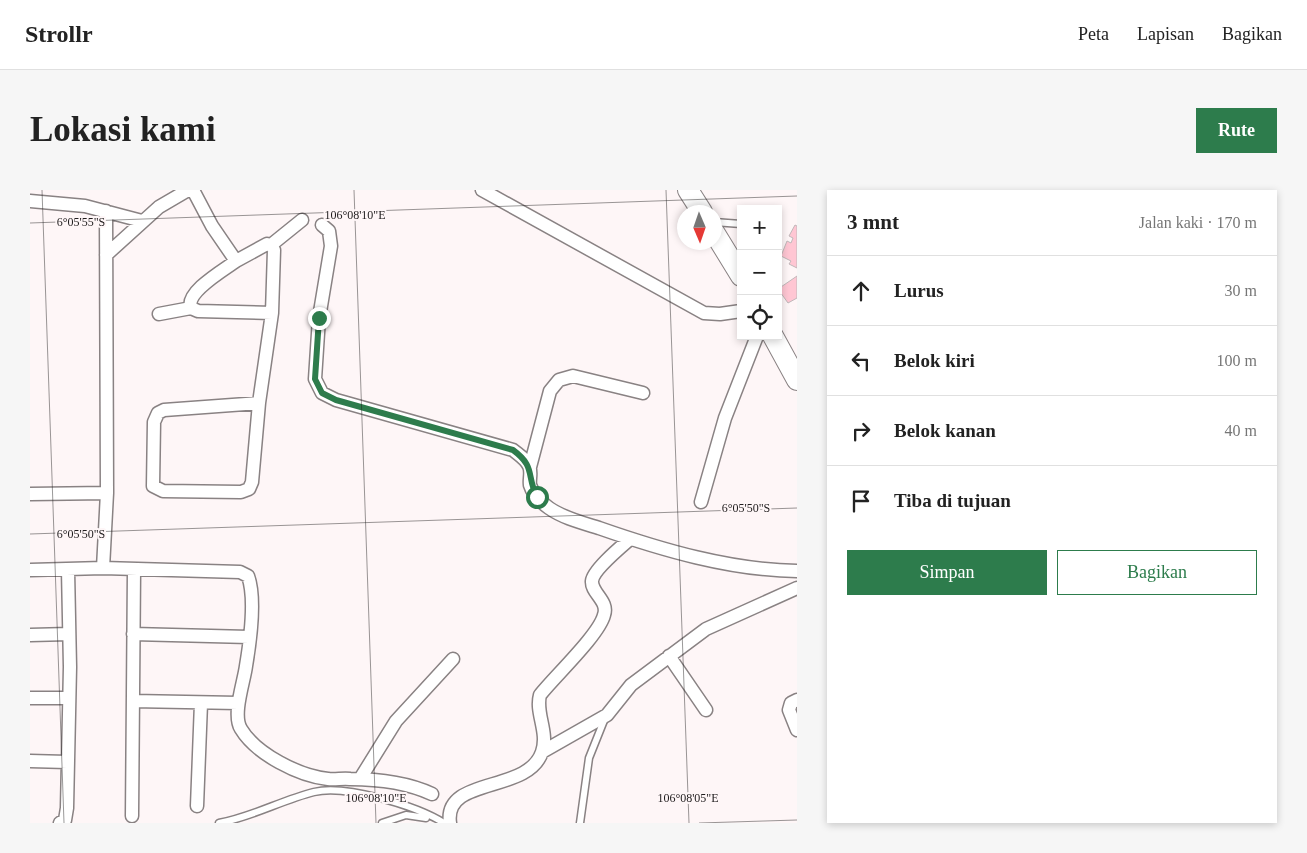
<!DOCTYPE html>
<html lang="id">
<meta charset="utf-8">
<style>
:root{--surface:#fff;--page:#f6f6f6;--text:#222;--muted:#767676;--line:#e0e0e0;--accent:#2d7c4c}
body{margin:0;font-family:"Times New Roman",serif;background:var(--page);color:var(--text)}
.controls{position:absolute;right:15px;top:15px;display:grid;overflow:hidden;border-radius:0px;box-shadow:0 2px 8px #0003}
.controls button{width:45px;height:45px;display:grid;place-items:center;padding:0;border:0;border-bottom:1px solid var(--line);background:var(--surface);color:var(--text);font:25px sans-serif}
.compass{position:absolute;left:647px;top:15px;width:45px;height:45px;border-radius:50%;background:var(--surface);box-shadow:0 2px 8px #0003;rotate:178deg}
.stop{position:absolute;width:15px;height:15px;margin:-11px;border:4px solid #2d7c4c;border-radius:50%;background:#fff}
.stop.end{background:#2d7c4c;border-color:#fff;box-shadow:0 1px 5px #0008}
.list{margin:0;padding:0;list-style:none}
h2{display:flex;justify-content:space-between;align-items:center;height:65px;margin:0;padding:0 20px;font-size:21px}
h2 small{font-size:16px;font-weight:400;color:var(--muted)}
.list li{display:grid;grid-template-columns:32px 1fr auto;gap:15px;align-items:center;box-sizing:border-box;height:70px;padding:0 20px;border-top:1px solid var(--line)}
.list b{display:block;font-size:19px;white-space:nowrap}
.list em{font-size:16px;font-style:normal;color:var(--muted)}
.actions{display:flex;gap:10px;padding:15px 20px}
.actions a{flex:1;padding:11px 0;border:1px solid var(--accent);border-radius:0px;text-align:center;font-size:18px;color:var(--accent)}
.actions .main{background:var(--accent);color:#fff}
.icon{flex:none;width:28px;height:28px;fill:none;stroke:currentColor;stroke-width:2;stroke-linecap:round;stroke-linejoin:round}
.map{position:relative;flex:none;width:767px;height:633px;overflow:hidden;border-radius:0px}
header{display:flex;align-items:center;gap:30px;box-sizing:border-box;height:70px;padding:0 25px;background:var(--surface);border-bottom:1px solid var(--line)}
header strong{font-size:24px}
nav{display:flex;gap:28px;margin-inline-start:auto;font-size:18px}
.intro{display:flex;align-items:center;justify-content:space-between;box-sizing:border-box;height:120px;padding:0 30px}
h1{margin:0;font-size:35px}
.button{padding:12px 22px;border-radius:0px;background:var(--accent);color:#fff;font-size:18px;font-weight:700}
main{display:flex;gap:30px;padding:0 30px}
aside{flex:1;background:var(--surface);border-radius:0px;box-shadow:0 2px 8px #0003}
.map>svg:first-child{display:block}
.building{fill:#ffc6d3;stroke:#c0b8ba}
.lines{fill:none;stroke-linecap:round;stroke-linejoin:round}
.service-casing{stroke:#898283;stroke-width:9}
.minor-casing{stroke:#898283;stroke-width:15}
.trunk-casing{stroke:#898283;stroke-width:22}
.service{stroke:#fff;stroke-width:6}
.minor{stroke:#fff;stroke-width:12}
.trunk{stroke:#fff;stroke-width:20}
.route{stroke:#2d7c4c;stroke-width:6}
.ticks{fill:none;stroke:#1f1c1d;stroke-width:1;stroke-opacity:0.45}
.ticks-label{font-size:12px;text-anchor:middle;fill:#1f1c1d;stroke:#fef6f7;stroke-width:4;stroke-linejoin:round;paint-order:stroke}
</style>
<header>
<strong>Strollr</strong>
<nav><a>Peta</a><a>Lapisan</a><a>Bagikan</a></nav>
</header>
<div class="intro"><h1>Lokasi kami</h1><a class="button">Rute</a></div>
<main>
<div class="map">
<svg width="767" height="633" viewBox="0 0 767 633">
<rect width="100%" height="100%" fill="#fef6f7"/>
<path class="building" d="M765 35 767 36V78L759 74 761 71 751 66 757 51 761 53 763 48 759 46Z
M767 86V108L758 113 748 99Z"/>
<g class="lines">
<g class="service-casing">
<path id="service" d="M684 32 711 34
M189 633C222 627 252 610 284 602 315 594 387 616 414 633
M352 633 376 625 396 628
M550 633 559 568 575 528"/>
</g>
<g class="minor-casing">
<path id="minor" d="M163 0 182 36 206 71 237 54 241 55 244 60 242 123 229 213 222 292 219 299 211 302 133 301 123 296 124 232 128 223 134 220 229 213
M452 0 674 123 690 124 711 121
M0 11 55 16 112 31
M76 21 77 303 73 378 210 382 218 386C226 408 220 452 216 476 214 492 202 525 211 539 226 564 269 586 298 589 305 590 313 588 320 589 349 589 376 592 402 604
M292 35 299 41 301 56 289 128 285 189 292 203 306 210 483 260C489 265 496 269 499 276 502 282 499 289 500 295 503 305 512 313 519 318 533 328 553 333 569 338 632 360 700 380 767 381
M241 55 272 30
M76 65 129 17 158 0
M206 71C194 80 155 102 161 118L168 121 242 123
M129 124 161 118
M500 277 520 201 529 190 543 186 613 203
M0 304 77 303
M671 312 695 228 727 146
M0 380 73 378
M103 444 219 447
M0 445 39 444
M639 466 676 520
M0 508H39
M767 510 761 513 759 520 767 540
M103 511 208 513
M512 562 577 525 601 495 676 439 767 398
M0 571 37 572
M330 589 366 531 423 469
M167 616 171 513
M102 626 104 380
M30 633 35 630 37 618 40 477 38 380
M420 633C413 586 498 604 512 562 519 542 505 523 510 505 524 487 569 445 574 425 579 411 561 403 562 391 563 380 592 356 600 349"/>
</g>
<g class="trunk-casing">
<path id="trunk" d="M658 0 672 22
M684 42 711 86
M743 146 767 190"/>
</g>
<use href="#service" class="service"/>
<use href="#minor" class="minor"/>
<use href="#trunk" class="trunk"/>
</g>
<g class="lines">
<path class="route" d="M289 128 285 189 292 203 306 210 483 260C506 277 496 285 507 307"/>
</g>
<path class="ticks" d="M12 0 34 633M324 0 346 633M636 0 659 633M0 33 767 6M0 344 767 318M669 633 767 630"/>
<g class="ticks-label">
<text x="325" y="29">106°08'10"E</text>
<text x="51" y="36">6°05'55"S</text>
<text x="716" y="322">6°05'50"S</text>
<text x="51" y="348">6°05'50"S</text>
<text x="346" y="612">106°08'10"E</text>
<text x="658" y="612">106°08'05"E</text>
</g>
</svg>
<div class="controls">
<button>+</button>
<button>−</button>
<button><svg class="icon" aria-label="locate" viewBox="0 0 24 24"><circle cx="12" cy="12" r="6"/><path d="M12 2v4M12 18v4M2 12h4M18 12h4"/></svg></button>
</div>
<svg class="compass" viewBox="-18 -18 36 36"><path d="M0-13l5 13h-10z" fill="#e53935"/><path d="M0 13l5-13h-10z" fill="#767676"/></svg>
<div class="stop" style="left:507px;top:307px"></div>
<div class="stop end" style="left:289px;top:128px"></div>
</div>
<aside>
<h2>3 mnt<small>Jalan kaki · 170 m</small></h2>
<ul class="list">
<li><svg class="icon" aria-label="ahead" viewBox="0 0 24 24"><path d="M12 20V5M6 11l6-6 6 6"/></svg><div><b>Lurus</b></div><em>30 m</em></li>
<li><svg class="icon" aria-label="left" viewBox="0 0 24 24"><path d="M17 20v-9H6M10 6l-5 5 5 5"/></svg><div><b>Belok kiri</b></div><em>100 m</em></li>
<li><svg class="icon" aria-label="right" viewBox="0 0 24 24"><path d="M7 20v-9h11M14 6l5 5-5 5"/></svg><div><b>Belok kanan</b></div><em>40 m</em></li>
<li><svg class="icon" aria-label="arrive" viewBox="0 0 24 24"><path d="M6 21V4h12l-3 4 3 4H6"/></svg><div><b>Tiba di tujuan</b></div></li>
</ul>
<div class="actions"><a class="main">Simpan</a><a>Bagikan</a></div>
</aside>
</main>
